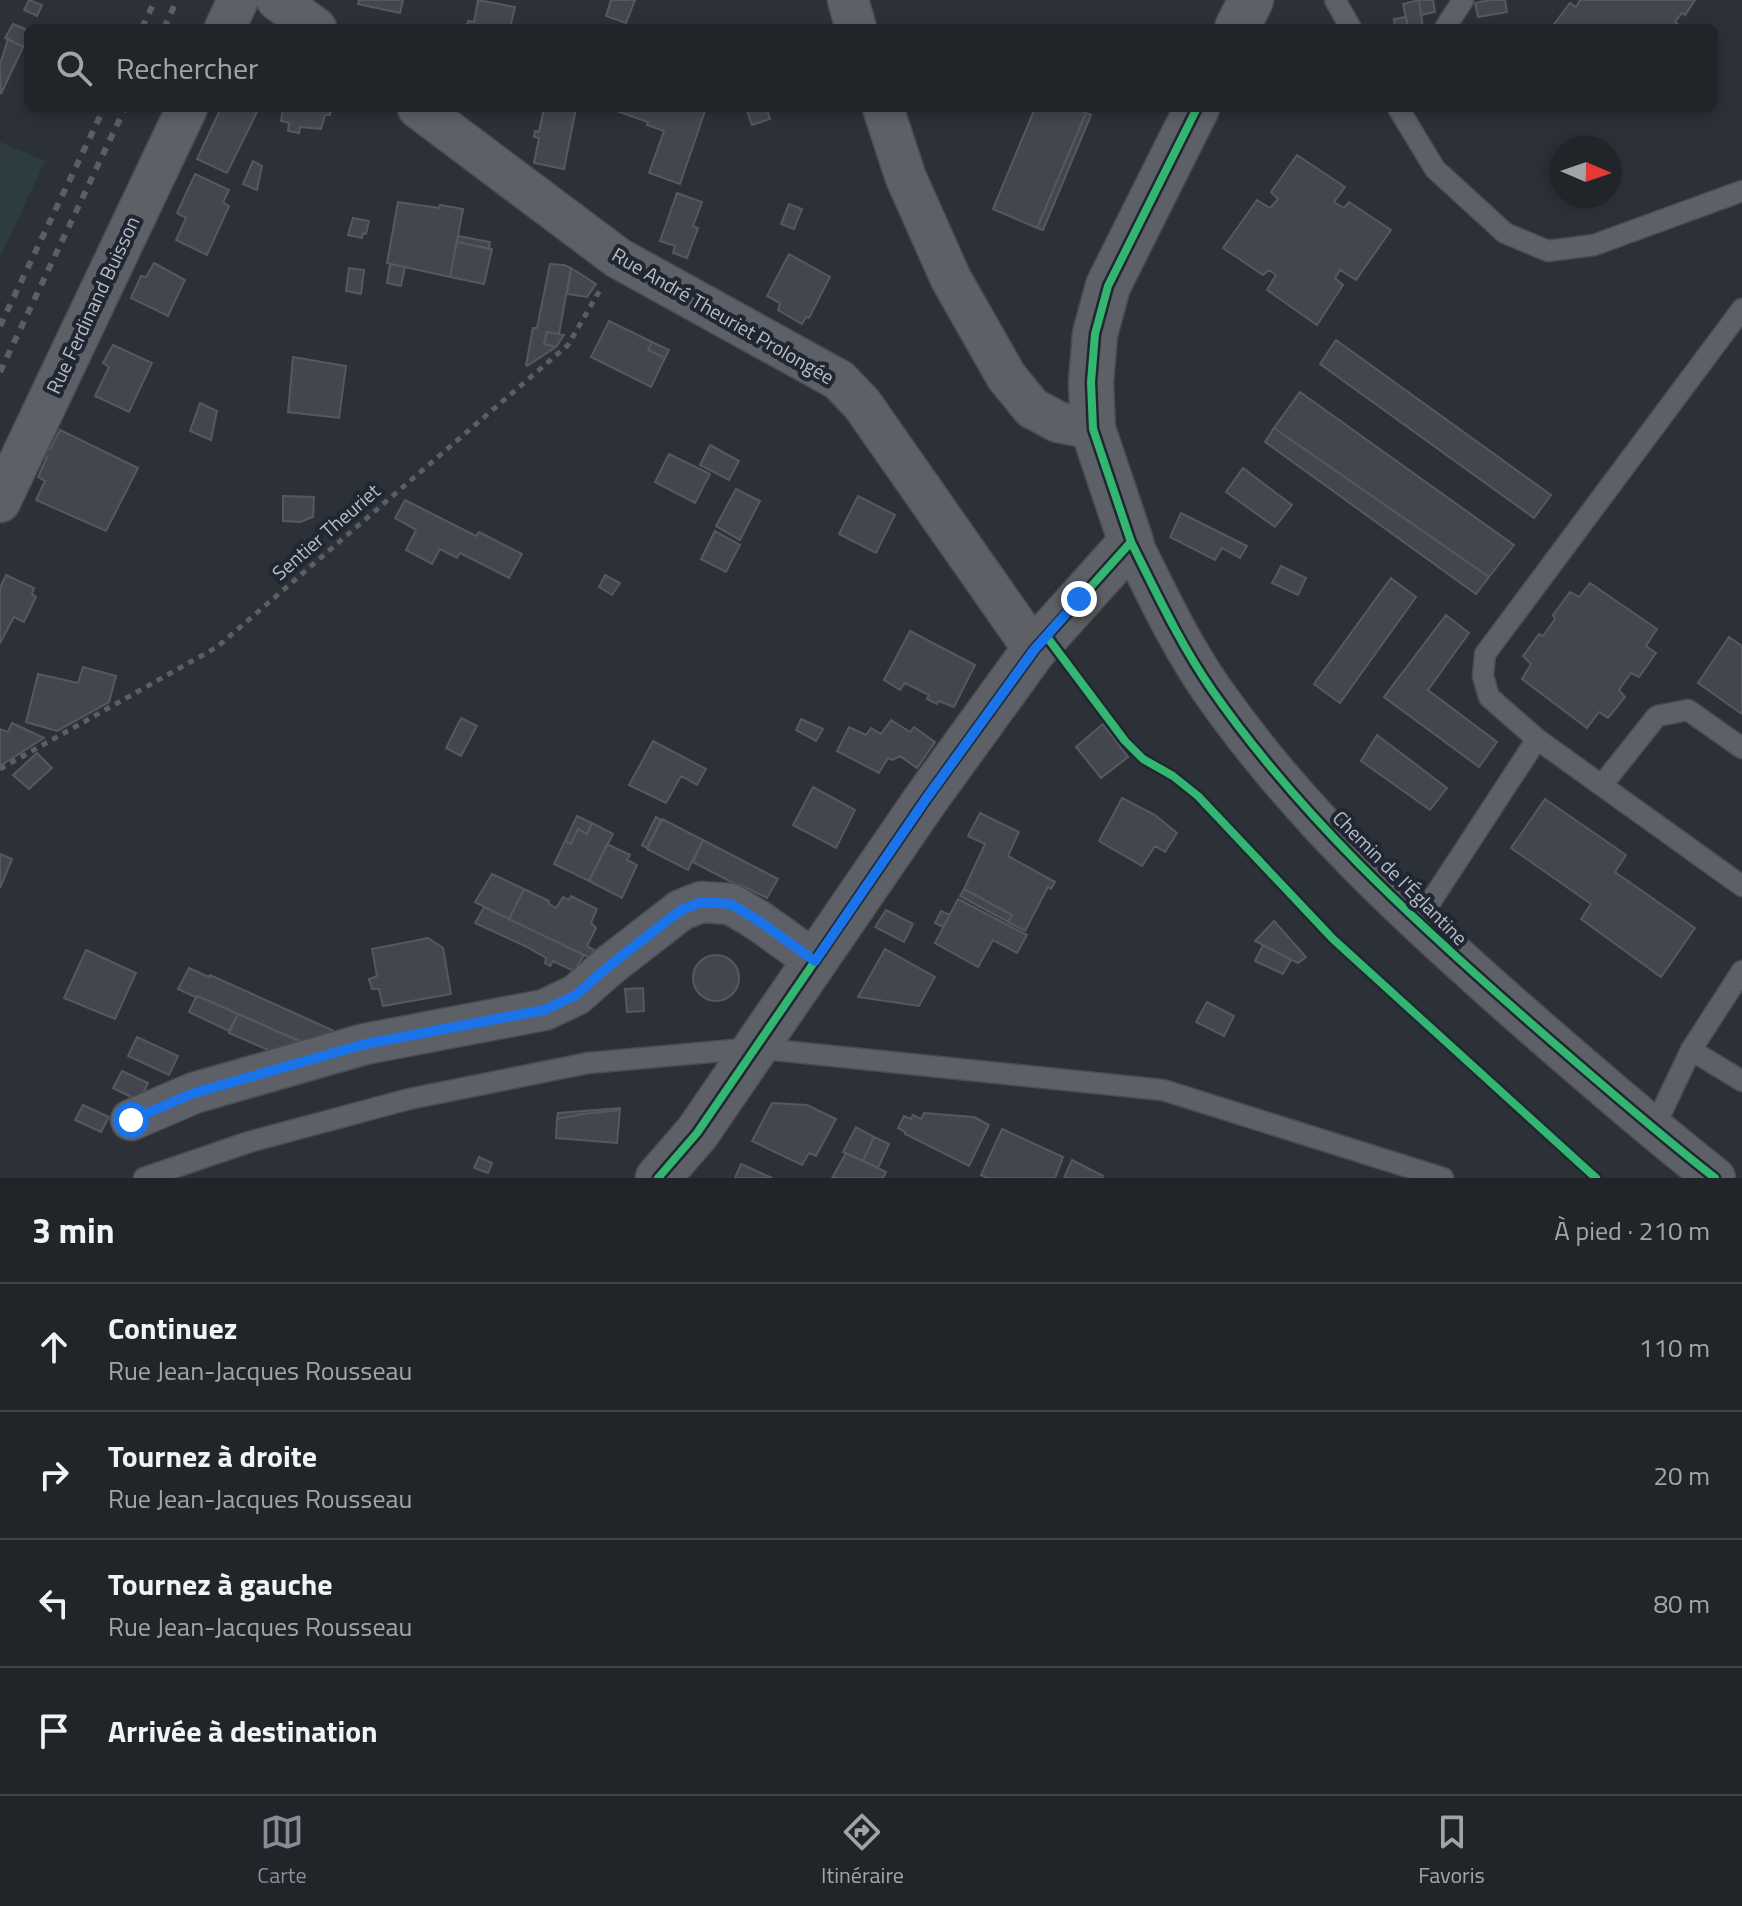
<!DOCTYPE html>
<html lang="fr">
<meta charset="utf-8">
<style>
:root{--surface:#21252a;--page:#2d3136;--text:#f1f3f6;--muted:#a2a5a8;--line:#3e4247;--accent:#878d96}
body{margin:0;font-family:"Titillium Web",sans-serif;background:var(--page);color:var(--text)}
.compass{position:absolute;left:1550px;top:136px;width:72px;height:72px;border-radius:50%;background:var(--surface);box-shadow:0 4px 12px #0003;rotate:92deg}
.stop{position:absolute;width:24px;height:24px;margin:-18px;border:6px solid #1a73e8;border-radius:50%;background:#fff}
.stop.end{background:#1a73e8;border-color:#fff;box-shadow:0 2px 8px #0008}
.list{margin:0;padding:0;list-style:none}
h2{display:flex;justify-content:space-between;align-items:center;height:104px;margin:0;padding:0 32px;font-size:34px}
h2 small{font-size:26px;font-weight:400;color:var(--muted)}
.list li{display:grid;grid-template-columns:52px 1fr auto;gap:24px;align-items:center;box-sizing:border-box;height:128px;padding:0 32px;border-top:2px solid var(--line)}
.list b{display:block;font-size:30px;white-space:nowrap}
.list p{margin:0;font-size:26px;white-space:nowrap;color:var(--muted)}
.list em{font-size:26px;font-style:normal;color:var(--muted)}
.icon{flex:none;width:44px;height:44px;fill:none;stroke:currentColor;stroke-width:2;stroke-linecap:round;stroke-linejoin:round}
.map{position:relative;flex:none;width:1742px;height:1178px;overflow:hidden}
.search{position:absolute;background:var(--surface);box-shadow:0 4px 12px #0003;left:24px;right:24px;top:24px;height:88px;display:flex;align-items:center;gap:20px;box-sizing:border-box;padding:0 28px;border-radius:12px;color:var(--muted);font-size:30px}
.sheet{height:616px;background:var(--surface)}
nav{display:flex;justify-content:space-around;align-items:center;box-sizing:border-box;height:112px;border-top:2px solid var(--line);background:var(--surface);font-size:22px;color:var(--muted)}
nav a{display:grid;justify-items:center;gap:4px}
nav .on{color:var(--accent)}
.map>svg:first-child{display:block}
.green{fill:#2d3d3f}
.building{fill:#43474d;stroke:#55595f;stroke-width:2}
.lines{fill:none;stroke-linecap:round;stroke-linejoin:round}
.service-casing{stroke:#494c51;stroke-width:23}
.minor-casing{stroke:#494c51;stroke-width:43}
.tertiary-casing{stroke:#494c51;stroke-width:47}
.path{stroke:#5b5f64;stroke-width:5;stroke-dasharray:6 6;stroke-linecap:butt}
.service{stroke:#5d6066;stroke-width:20}
.minor{stroke:#5d6066;stroke-width:40}
.tertiary{stroke:#5d6066;stroke-width:44}
.rail{stroke:#5b5f64;stroke-width:6;stroke-dasharray:8 8;stroke-linecap:butt}
.cycleway-casing{stroke:#212732;stroke-width:13}
.cycleway{stroke:#33b770;stroke-width:8}
.route{stroke:#1a73e8;stroke-width:10}
.labels{text-anchor:middle;stroke-width:8;stroke-linejoin:round;paint-order:stroke}
.street-label{font-size:20px;fill:#b8bec8;stroke:#212732}
</style>
<div class="map">
<svg width="1742" height="1178" viewBox="0 0 1742 1178">
<rect width="100%" height="100%" fill="#2c3138"/>
<path class="green" d="M0 142 45 161 0 257Z"/>
<path class="building" d="M29 0 42 5 37 16 24 10Z
M359 0H403L400 13 358 4Z
M478 0 515 7 510 28H466L468 21 474 22Z
M611 0H635L626 23 606 16Z
M1419 0H1433L1435 12 1421 15Z
M1419 0 1423 28H1408L1403 4Z
M1490 0H1505L1507 12 1478 17 1475 3Z
M1580 0H1695L1685 15 1682 13 1675 22 1683 28H1551L1570 3 1576 7Z
M1406 17 1408 28H1395L1394 19Z
M13 24 28 30V35L23 47 5 38Z
M8 39 23 47 1 94 0 64Z
M221 108H259L227 173 197 159Z
M283 108H331L330 115H325L321 129 300 127 299 133 288 131 289 123 281 121Z
M544 108H576L564 169 534 163 539 138 534 137 535 131 539 132Z
M614 108H706L680 184 649 173 664 131 647 125 648 122 614 110Z
M746 108H766L770 119 752 125Z
M1035 108H1075L1086 113 1037 228 993 209Z
M1086 113 1091 115 1043 230 1037 228Z
M1297 155 1345 187 1334 202 1344 208 1349 202 1391 230 1356 280 1340 270 1335 278 1343 285 1317 325 1267 290 1276 275 1269 270 1263 275 1223 248 1257 200 1270 208 1278 199 1271 192Z
M253 161 262 166 257 190 243 184Z
M195 174 229 190 223 202 229 206 207 255 176 240 186 218 177 213Z
M677 193 702 202 693 226 698 228 687 258 673 253 675 246 660 241Z
M398 202 439 208 440 205 463 209 450 277 387 263Z
M789 204 802 209 794 229 781 224Z
M353 218 369 221 366 234 363 233 362 238 348 235Z
M458 236 490 242 489 249 457 242Z
M457 242 492 249 484 284 450 277Z
M789 254 830 277 809 318 806 317 802 324 778 310 780 303 767 296Z
M154 263 185 280 168 316 131 298 141 276 146 277Z
M390 264 405 267 401 286 387 283Z
M550 264 564 265 571 268 559 334 547 332 544 344 556 347 527 366 526 365 533 328H537Z
M349 268 364 270 361 294 346 291Z
M571 268 596 284 587 297 567 294Z
M609 321 652 342 648 350 665 358 651 387 591 357Z
M547 332 564 335 556 347 544 344Z
M1336 340 1551 495 1534 518 1320 364Z
M652 342 669 350 665 358 648 350Z
M113 345 152 363 129 412 95 396 109 367 103 363Z
M293 357 346 366 339 418 288 412Z
M1300 392 1514 545 1489 577 1274 428Z
M200 403 217 411 211 440 190 431Z
M1274 428 1489 577 1476 594 1265 442Z
M60 430 138 468 106 531 36 500 45 481 38 477 47 457 41 455 44 447 50 449Z
M710 445 739 461 729 480 700 465Z
M669 454 710 474 695 503 655 482Z
M1243 468 1292 505 1275 527 1226 492Z
M736 489 760 501 740 540 716 526Z
M283 496 314 497 313 517 300 522 283 521Z
M858 496 895 515 876 553 839 534Z
M405 500 476 536 479 532 522 554 509 578 460 553 457 558 440 549 432 564 406 550 416 530 395 518Z
M1181 513 1247 546 1240 558 1222 548 1215 560 1170 537Z
M715 531 740 545 726 572 701 559Z
M1281 566 1306 578 1298 595 1272 583Z
M6 575 34 588 32 594 36 597 24 622 14 617 0 643V588Z
M605 575 620 583 612 595 599 587Z
M1391 578 1416 597 1340 703 1314 684Z
M1590 583 1657 629 1646 646 1656 653 1639 677 1631 673 1619 690 1625 697 1608 718 1599 712 1587 728 1522 679 1531 664 1523 656 1539 634 1543 636 1555 619 1553 615 1570 592 1579 597Z
M1446 615 1469 633 1428 690 1497 742 1479 767 1384 697Z
M910 631 975 665 954 707 939 701 937 704 927 699 929 695 905 683 900 690 884 680Z
M1729 637 1742 646V714L1698 683Z
M83 667 116 676 109 702 57 731 26 722 38 674 78 683Z
M461 718 477 726 461 756 446 748Z
M801 719 823 729 816 741 796 730Z
M891 720 910 732 914 727 935 742 917 768 900 756 893 760 888 758 879 773 837 751 849 727 866 735 871 728 881 734Z
M12 723 44 738 0 766V729L8 732Z
M1103 724 1128 757 1101 778 1076 747Z
M1377 735 1447 788 1430 810 1361 761Z
M653 741 706 769 697 785 681 776 666 803 629 785Z
M37 753 52 768 29 789 13 775Z
M813 787 855 810 836 848 793 825Z
M1122 798 1155 815 1177 833 1165 852 1155 846 1142 866 1099 841Z
M1545 799 1626 855 1615 872 1695 928 1661 977 1581 919 1591 904 1511 848Z
M980 813 1019 832 1008 856 1055 882 1051 889 1048 887 1025 931 1008 922 1012 915 964 889 985 844 968 836Z
M577 816 592 823 587 834 578 829 571 844 565 841Z
M656 817 661 820 647 848 642 845Z
M662 819 703 840 688 870 647 849Z
M592 823 613 834 589 881 554 864 565 841 571 844 578 829 587 834Z
M703 840 778 879 767 898 741 885V887L693 862Z
M607 844 630 855 627 860 637 865 622 898 589 881Z
M0 854 12 859 0 888Z
M492 874 524 889 509 919 475 902Z
M524 889 549 901V904L556 908 563 897 569 900 571 896 597 909 591 923 596 928 587 946 594 950 590 958 509 919Z
M964 889 1012 915 1008 922 960 896Z
M958 899 1027 935 1017 953 993 940 978 967 935 943Z
M484 907 584 955 574 971 553 961 550 966 545 963 546 958 527 947 475 923Z
M886 910 913 924 904 942 875 927Z
M941 911 950 915 943 927 935 923Z
M1274 921 1306 957 1298 963 1255 941Z
M428 938 443 948 451 994 383 1006 379 989H372L369 979 377 976 372 949Z
M1263 945 1291 960 1283 974 1255 961Z
M885 949 935 977 919 1006 858 997Z
M86 950 136 973 115 1019 64 998Z
M693 978a23 23 0 1 1 46 0a23 23 0 1 1-46 0Z
M189 968 209 977 210 975 341 1034 309 1045 198 996 197 998 178 989Z
M643 988 644 1011 627 1012 625 989Z
M198 996 238 1014 229 1031 189 1012 196 997Z
M1207 1002 1234 1016 1224 1036 1196 1022Z
M238 1014 303 1043 273 1052 229 1033Z
M137 1037 178 1056 169 1075 128 1056Z
M122 1071 148 1083 139 1101 113 1088Z
M772 1103 807 1105 836 1119 816 1156 809 1153 802 1165 752 1141Z
M83 1105 109 1117 101 1132 75 1120Z
M620 1108V1110L583 1114 557 1119 558 1113Z
M620 1110 617 1143 556 1138 557 1119 583 1114Z
M924 1113 974 1117 989 1125 969 1166 905 1134V1132L898 1128 904 1116 911 1119 913 1115 921 1119Z
M856 1127 874 1137 863 1161 843 1152Z
M1002 1129 1063 1157 1055 1178H987L981 1175Z
M874 1137 889 1144 878 1168 863 1161Z
M846 1153 886 1172 883 1178H832Z
M479 1157 492 1163 488 1173 474 1168Z
M1072 1160 1103 1176 1102 1178H1064Z
M741 1164 772 1178H735Z"/>
<g class="lines">
<g class="service-casing">
<path id="service" d="M1335 0 1351 28
M1445 28 1463 0
M1398 108 1435 169 1505 233 1548 251 1594 245 1742 191
M1742 309 1485 654 1483 676 1489 697 1537 739 1742 886
M1602 785 1657 716 1688 710 1742 748
M1418 921 1537 739
M1691 1050 1742 1081
M1653 1130 1691 1050 1742 971
M144 1178 249 1142 409 1099 588 1063 755 1048 1163 1090 1443 1178"/>
</g>
<g class="minor-casing">
<path id="minor" d="M277 0 316 28
M848 0 856 28
M225 28 238 0
M418 108 618 258 839 380 862 404 1034 650
M883 108 906 178 951 279 1006 376 1032 408 1058 422 1093 429
M0 502 187 108
M1131 542C1156 592 1180 644 1212 690 1299 815 1412 919 1525 1018 1588 1073 1650 1127 1715 1178
M131 1120 194 1093 365 1044 544 1010 576 995 610 965 681 910 701 902 731 904 759 921 815 961"/>
</g>
<g class="tertiary-casing">
<path id="tertiary" d="M1237 28 1251 0
M658 1178 697 1133 926 799 1034 650 1131 542 1093 429 1091 382 1095 334 1108 286 1197 108"/>
</g>
<path class="path" d="M0 769 217 647 568 345 600 290"/>
<use href="#service" class="service"/>
<use href="#minor" class="minor"/>
<use href="#tertiary" class="tertiary"/>
<path class="rail" d="M142 28 155 0
M164 28 177 0
M0 326 104 108
M0 372 125 108"/>
<g class="cycleway-casing">
<path id="cycleway" d="M1131 542C1156 592 1180 644 1212 690 1299 815 1412 919 1525 1018 1588 1073 1650 1127 1715 1178
M1047 637 1125 741 1143 759 1173 776 1198 796 1333 939 1596 1178
M658 1178 697 1133 926 799 1034 650 1131 542 1093 429 1091 382 1095 334 1108 286 1197 108"/>
</g>
<use href="#cycleway" class="cycleway"/>
</g>
<g class="lines">
<path class="route" d="M131 1120 194 1093 365 1044 544 1010 576 995 610 965 681 910 701 902 731 904 759 921 815 961 926 799 1034 650 1079 599"/>
</g>
<g class="labels">
<g class="street-label">
<text transform="translate(93 305) rotate(-65)" y="7">Rue Ferdinand Buisson</text>
<text transform="translate(723 316) rotate(30)" y="7">Rue André Theuriet Prolongée</text>
<text transform="translate(326 532) rotate(-41)" y="7">Sentier Theuriet</text>
<text transform="translate(1400 878) rotate(45)" y="7">Chemin de l'Églantine</text>
</g>
</g>
</svg>
<svg class="compass" viewBox="-18 -18 36 36"><path d="M0-13l5 13h-10z" fill="#e53935"/><path d="M0 13l5-13h-10z" fill="#a2a5a8"/></svg>
<div class="stop" style="left:131px;top:1120px"></div>
<div class="stop end" style="left:1079px;top:599px"></div>
<div class="search"><svg class="icon" aria-label="search" viewBox="0 0 24 24"><circle cx="10" cy="10" r="6"/><path d="M15 15l6 6"/></svg>Rechercher</div>
</div>
<section class="sheet">
<h2>3 min<small>À pied · 210 m</small></h2>
<ul class="list">
<li><svg class="icon" aria-label="ahead" viewBox="0 0 24 24"><path d="M12 20V5M6 11l6-6 6 6"/></svg><div><b>Continuez</b><p>Rue Jean-Jacques Rousseau</p></div><em>110 m</em></li>
<li><svg class="icon" aria-label="right" viewBox="0 0 24 24"><path d="M7 20v-9h11M14 6l5 5-5 5"/></svg><div><b>Tournez à droite</b><p>Rue Jean-Jacques Rousseau</p></div><em>20 m</em></li>
<li><svg class="icon" aria-label="left" viewBox="0 0 24 24"><path d="M17 20v-9H6M10 6l-5 5 5 5"/></svg><div><b>Tournez à gauche</b><p>Rue Jean-Jacques Rousseau</p></div><em>80 m</em></li>
<li><svg class="icon" aria-label="arrive" viewBox="0 0 24 24"><path d="M6 21V4h12l-3 4 3 4H6"/></svg><div><b>Arrivée à destination</b></div></li>
</ul>
</section>
<nav>
<a class="on"><svg class="icon" aria-label="map" viewBox="0 0 24 24"><path d="M3 6l6-2 6 2 6-2v14l-6 2-6-2-6 2zM9 4v14M15 6v14"/></svg>Carte</a>
<a><svg class="icon" aria-label="directions" viewBox="0 0 24 24"><path d="M12 3l9 9-9 9-9-9zM9 14v-3h6M13 9l2 2-2 2"/></svg>Itinéraire</a>
<a><svg class="icon" aria-label="saved" viewBox="0 0 24 24"><path d="M7 4h10v16l-5-4-5 4z"/></svg>Favoris</a>
</nav>
